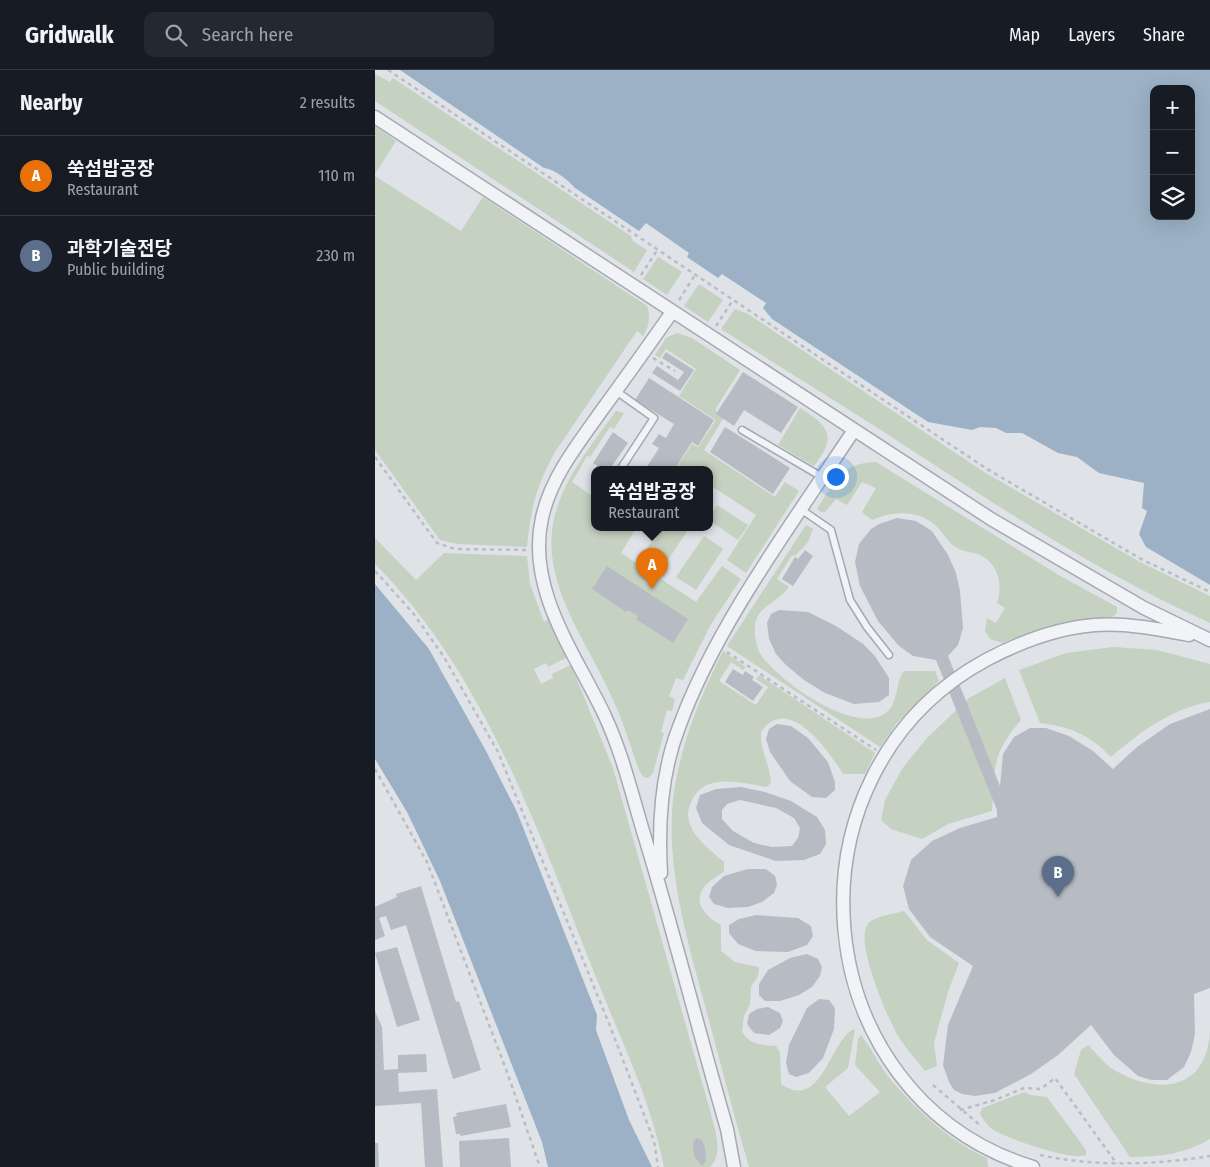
<!DOCTYPE html>
<meta charset="utf-8">
<style>
:root{--surface:#171b24;--page:#242831;--text:#f1f3f6;--muted:#9ea1a6;--line:#363941;--accent:#c54c60}
body{margin:0;font-family:"Fira Sans Condensed","Noto Sans KR",sans-serif;background:var(--page);color:var(--text)}
.controls{position:absolute;right:15px;top:15px;display:grid;overflow:hidden;border-radius:10px;box-shadow:0 5px 20px #0002}
.controls button{width:45px;height:45px;display:grid;place-items:center;padding:0;border:0;border-bottom:1px solid var(--line);background:var(--surface);color:var(--text);font:25px sans-serif}
.you{position:absolute;left:460px;top:406px;width:18px;height:18px;margin:-12px;border:4px solid #fff;border-radius:50%;background:#1a73e8;box-shadow:0 0 0 8px #1a73e833}
.badge{display:grid;place-items:center;width:32px;height:32px;border-radius:50%;background:var(--accent);color:#fff;font-size:16px;font-weight:700}
.pin{position:absolute;translate:-50% -41px;filter:drop-shadow(0 1px 2px #0008)}
.pin::after{content:'';position:absolute;top:26px;width:18px;height:15px;background:inherit;clip-path:polygon(0 0,100% 0,50% 100%)}
.popup{position:absolute;left:216px;top:396px;width:122px;height:65px;box-sizing:border-box;display:grid;place-content:center;border-radius:10px;background:var(--surface);filter:drop-shadow(0 1px 4px #0005);font-size:16px;white-space:nowrap;color:var(--muted)}
.popup b{font-size:19px;color:var(--text)}
.popup::after{content:'';position:absolute;left:50%;top:100%;margin-left:-10px;border:10px solid transparent;border-top-color:var(--surface)}
.list{margin:0;padding:0;list-style:none}
h2{display:flex;justify-content:space-between;align-items:center;height:65px;margin:0;padding:0 20px;font-size:21px}
h2 small{font-size:16px;font-weight:400;color:var(--muted)}
.list li{display:grid;grid-template-columns:32px 1fr auto;gap:15px;align-items:center;box-sizing:border-box;height:80px;padding:0 20px;border-top:1px solid var(--line)}
.list b{display:block;font-size:19px;white-space:nowrap}
.list p{margin:0;font-size:16px;white-space:nowrap;color:var(--muted)}
.list em{font-size:16px;font-style:normal;color:var(--muted)}
.icon{flex:none;width:28px;height:28px;fill:none;stroke:currentColor;stroke-width:2;stroke-linecap:round;stroke-linejoin:round}
.map{position:relative;flex:none;width:835px;height:1097px;overflow:hidden}
header{display:flex;align-items:center;gap:30px;box-sizing:border-box;height:70px;padding:0 25px;background:var(--surface);border-bottom:1px solid var(--line)}
header strong{font-size:24px}
nav{display:flex;gap:28px;margin-inline-start:auto;font-size:18px}
.search{width:350px;height:45px;background:var(--page);display:flex;align-items:center;gap:12px;box-sizing:border-box;padding:0 18px;border-radius:10px;color:var(--muted);font-size:19px}
main{display:flex}
aside{flex:1;background:var(--surface)}
.map>svg:first-child{display:block}
.green{fill:#c5d1c1}
.water{fill:#9cb1c5;fill-rule:evenodd}
.building{fill:#b7bcc4;fill-rule:evenodd}
.lines{fill:none;stroke-linecap:round;stroke-linejoin:round}
.service-casing{stroke:#a5a9b1;stroke-width:9}
.minor-casing{stroke:#a5a9b1;stroke-width:15}
.path{stroke:#babdc2;stroke-width:2.5;stroke-dasharray:4 4;stroke-linecap:butt}
.service{stroke:#f2f3f6;stroke-width:6}
.minor{stroke:#f2f3f6;stroke-width:12}
</style>
<header>
<strong>Gridwalk</strong>
<div class="search"><svg class="icon" aria-label="search" viewBox="0 0 24 24"><circle cx="10" cy="10" r="6"/><path d="M15 15l6 6"/></svg>Search here</div>
<nav><a>Map</a><a>Layers</a><a>Share</a></nav>
</header>
<main>
<aside>
<h2>Nearby<small>2 results</small></h2>
<ul class="list">
<li><span class="badge" style="background:#e8710a">A</span><div><b>쑥섬밥공장</b><p>Restaurant</p></div><em>110 m</em></li>
<li><span class="badge" style="background:#5c6f8a">B</span><div><b>과학기술전당</b><p>Public building</p></div><em>230 m</em></li>
</ul>
</aside>
<div class="map">
<svg width="835" height="1097" viewBox="0 0 835 1097">
<rect width="100%" height="100%" fill="#dfe2e7"/>
<path class="green" d="M0 4 15 12 18 8 256 166 258 171 272 180 259 202 0 31Z
M0 56 21 71 0 104Z
M0 106 86 161 108 127 272 236C276 248 274 256 268 266L262 261 180 382C161 417 156 437 152 477L82 474 65 470 0 380Z
M283 187 307 202 292 225 268 209Z
M324 214 348 230 333 252 309 236Z
M360 239 373 244 609 402 765 492 835 526V553C719 501 615 431 509 362 455 327 400 294 346 259Z
M302 263 317 268 365 300 340 340 349 347 329 380 400 427 410 412 424 421 371 503 352 490 381 445 335 415 334 400H311L303 395 317 374 323 377 341 350 304 326 321 299 291 279 285 288 280 285 291 268Z
M425 338C455 357 462 366 439 396L403 375Z
M241 341 249 343 239 359 235 357 215 387 212 386 197 412 219 427 220 458H261L246 483 321 532 347 496 366 509 336 554 308 610 301 608 294 626 300 629 297 641 292 640 286 662 289 663 278 703 273 708 268 707 264 700C256 678 249 654 239 632 213 571 159 508 182 438 194 401 219 372 241 341Z
M501 392 687 507 742 537V543L737 547 673 556 627 573 615 569 610 561 612 548 621 553 630 538 622 533C628 517 624 495 607 486 598 481 588 483 579 476 572 471 568 462 561 456 544 439 517 441 497 450L487 442 501 418 487 412 472 435 461 429 450 442H446L442 439C460 412 465 393 501 392Z
M342 435 373 455 363 470 335 451V446Z
M431 455 438 459 433 472 420 486 417 485 402 509 414 517C404 532 382 536 380 555 379 564 381 577 386 585 404 611 478 664 509 644 525 634 519 614 529 601H560L564 611 522 653 505 677 352 576Z
M286 458H314L287 499 267 486Z
M329 466 348 479 321 520 301 507Z
M0 468 41 510 69 483 152 486 155 514 169 552 173 549 193 587 173 597 171 593 159 599 166 614 178 608 177 604 196 595 238 698 336 1044C340 1062 349 1083 335 1097H289C276 1030 245 968 220 905 164 763 110 604 0 494Z
M738 577 782 580 835 594V632C797 638 765 662 736 687 715 665 694 656 665 653L644 600 691 583Z
M348 581 371 597 368 600 356 592 344 611 381 635 393 617 381 609 384 605 500 683 490 704H468C454 681 413 622 386 662 385 681 395 694 396 713L391 717C374 714 355 709 338 713 328 715 322 721 317 730 303 757 330 775 349 792V801C344 806 338 808 333 813 315 829 329 846 346 855V881L360 892 384 897 383 906 376 917 375 934 369 946 367 962C375 975 387 975 401 976L405 982 406 1014C448 1043 455 967 480 959L473 998 450 1017 474 1046 505 1022 480 995 483 969 486 965C497 979 505 997 516 1010 542 1041 576 1072 612 1088L613 1097H374C359 1046 346 995 332 943 312 869 285 783 302 705 311 661 328 621 348 581Z
M630 608 646 650C616 684 620 699 617 741L573 754 547 769 516 759 506 750 510 730 527 699 551 669 594 628Z
M529 841 552 870 584 893 573 922 559 973 562 996 550 1001C541 989 529 977 522 964 512 946 479 871 493 854 499 846 519 844 529 841Z
M835 961V1069C810 1084 784 1087 755 1087L699 1004 706 980 713 975C722 984 731 996 741 1001 786 1026 832 1019 835 961Z
M650 1022 655 1025 672 1027 711 1080V1085C697 1091 635 1069 620 1061 613 1057 609 1050 605 1044L607 1038Z"/>
<path class="water" d="M25 0H835V515L771 477 764 464 772 441 767 438 769 413 724 403 702 387 683 383 647 363H631L621 358 605 357 597 360 553 352 397 249 388 238 391 233 347 204 343 208 312 187 314 183 271 153 264 161 200 118C193 110 180 99 169 98ZM779 19H816V146H779Z
M0 514 54 579 111 681 142 742 222 945 221 960 254 1050 277 1097H173L167 1072 65 811 32 742 0 689Z"/>
<path class="building" d="M291 282 319 300 305 321 277 303 282 296 303 310 309 302 287 288Z
M368 302 423 337 406 363 369 340 359 356 341 344Z
M274 308 339 350 323 376 317 372 299 400H270L284 378 277 374 284 364 291 368 299 354 260 330Z
M350 357 415 398 398 424 335 382Z
M238 362 253 373 234 400H229L218 393Z
M522 448 541 451 557 461 573 485 581 503 585 521 588 558 583 575 573 586 625 716 628 684 639 667 655 658H671L694 666 718 681 738 699 762 677 795 654 835 639V918L819 924 820 964 816 982 809 997 792 1010H776L763 1006 739 985 716 955 683 985 656 1004 620 1023 600 1026 587 1024 579 1020 574 1012 568 995 573 955 598 896 555 867 534 839 528 816 536 790 557 771 585 758 622 747V740L561 590 538 586 524 576 503 551 485 516 480 492 484 474 496 459 504 454Z
M430 480 438 486 418 516 407 509 420 487 423 489Z
M232 496 313 549 298 573 261 549 263 546 253 540 251 542 217 519Z
M404 540 433 542 461 556 488 574 500 586 514 608V625L504 632 479 634 450 623 429 610 411 595 401 584 394 569 392 553 396 544Z
M358 599 368 605 370 601 379 607 377 610 388 617 378 631 350 612Z
M402 654 416 656 433 668 453 692 460 712V720L451 728 437 727 415 711 395 682 391 669 394 659Z
M366 717 390 722 416 731 442 747 450 760 451 774 445 784 429 790 401 791 354 775 327 753 321 738 325 725 341 719ZM365 730 401 738 419 748 425 758 423 768 417 776 397 777 379 773 358 761 347 749V740L352 734Z
M373 799H391L400 806 402 815 399 823 387 832 373 837 353 838 339 834 334 827 337 817 349 806Z
M46 816 81 932 84 931 106 1000 78 1009 31 855 16 860 11 846 4 848 10 866 0 870V837L22 827 21 824Z
M381 845 423 848 436 856 438 866 432 875 413 882 381 881 363 874 354 863V855L364 849Z
M22 877 45 950 22 957 0 883Z
M432 884 443 889 447 897 445 906 437 917 424 925 405 931H390L384 925V914L393 900 415 888Z
M444 929 454 930 460 938 459 959 448 988 434 1003 421 1007 414 1004 411 993 414 975 432 938Z
M393 937 405 943 408 951 405 958 394 965 379 963 372 954 374 944 382 939Z
M0 941 7 957 9 1000 23 999V985L51 984 52 1002 23 1003 24 1022 62 1019 68 1097H50L46 1033 0 1036Z
M131 1034 136 1057 85 1066V1064H81L78 1047 82 1046 81 1043Z
M134 1068 136 1097H85L84 1071Z
M322 1068 327 1070 330 1078 331 1091 327 1096 319 1086 318 1072Z
M0 1073H3L4 1097H0Z"/>
<g class="lines">
<g class="service-casing">
<path id="service" d="M241 321 279 348 245 400
M367 360 447 407
M427 440 456 460 475 530 492 557 514 585"/>
</g>
<g class="minor-casing">
<path id="minor" d="M0 47 616 449 769 538 835 570
M297 242C274 275 251 307 227 340 203 374 176 407 167 448 151 519 200 583 229 644 248 684 258 729 271 771 300 866 324 963 352 1059L359 1097
M286 803C283 754 286 703 304 657 341 555 419 451 479 360
M658 1097C429 1027 400 705 611 590 645 572 681 558 720 555 752 553 783 559 814 565"/>
</g>
<path class="path" d="M13 0 612 399 766 489 835 522
M266 205 283 179
M304 230 320 205
M341 256 358 230
M278 288 300 301
M0 387 62 473 80 479 153 480
M0 501 38 543 69 587 123 682 235 956 279 1071 283 1097
M352 582 501 680
M0 699 52 792 132 1002 165 1097
M558 1015 606 1056
M585 1040 620 1030 649 1018 666 1019 680 1008 742 1094
M665 1085C719 1097 780 1095 835 1086"/>
<use href="#service" class="service"/>
<use href="#minor" class="minor"/>
</g>
</svg>
<div class="controls">
<button>+</button>
<button>−</button>
<button><svg class="icon" aria-label="layers" viewBox="0 0 24 24"><path d="M12 4l9 5-9 5-9-5zM3 14l9 5 9-5"/></svg></button>
</div>
<div class="you"></div>
<div class="pin badge" style="left:277px;top:519px;background:#e8710a">A</div>
<div class="popup"><b>쑥섬밥공장</b>Restaurant</div>
<div class="pin badge" style="left:683px;top:827px;background:#5c6f8a">B</div>
</div>
</main>
